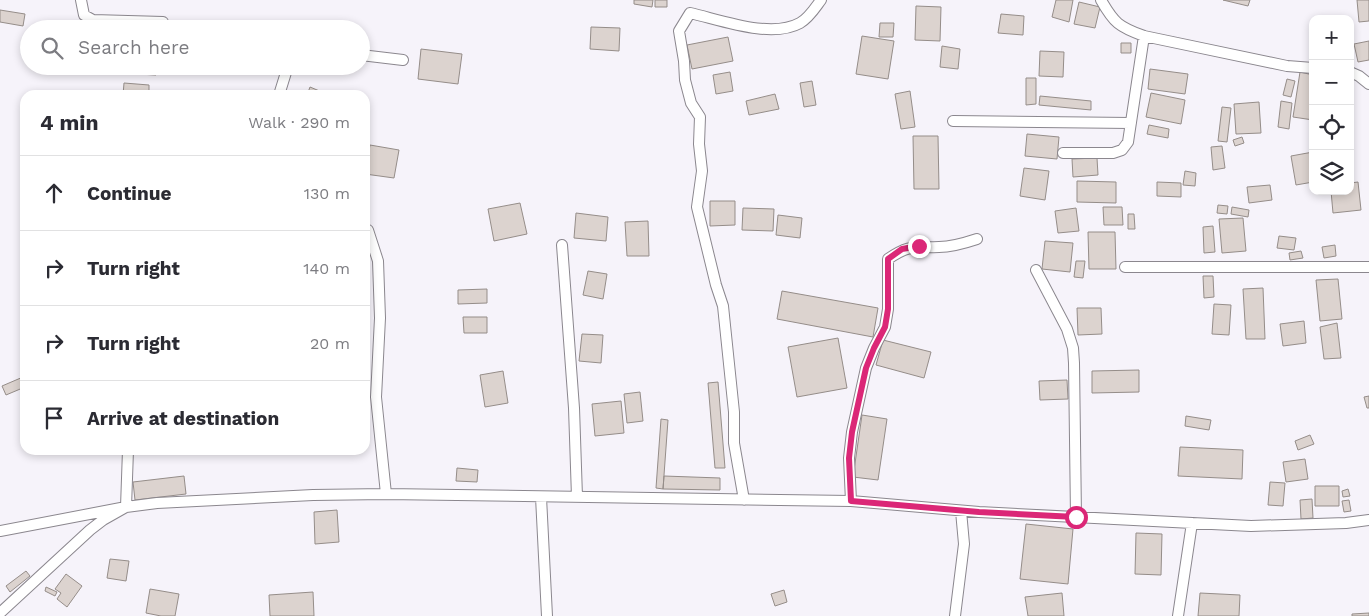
<!DOCTYPE html>
<meta charset="utf-8">
<style>
:root{--surface:#fff;--page:#f2f2f3;--text:#2b2b33;--muted:#7c7c81;--line:#e1e1e2}
body{margin:0;font-family:"Work Sans",sans-serif;background:var(--page);color:var(--text)}
.controls{position:absolute;right:15px;top:15px;display:grid;overflow:hidden;border-radius:10px;box-shadow:0 2px 8px #0003}
.controls button{width:45px;height:45px;display:grid;place-items:center;padding:0;border:0;border-bottom:1px solid var(--line);background:var(--surface);color:var(--text);font:25px sans-serif}
.stop{position:absolute;width:15px;height:15px;margin:-11px;border:4px solid #db2777;border-radius:50%;background:#fff}
.stop.end{background:#db2777;border-color:#fff;box-shadow:0 1px 5px #0008}
.list{margin:0;padding:0;list-style:none}
h2{display:flex;justify-content:space-between;align-items:center;height:65px;margin:0;padding:0 20px;font-size:21px}
h2 small{font-size:16px;font-weight:400;color:var(--muted)}
.list li{display:grid;grid-template-columns:32px 1fr auto;gap:15px;align-items:center;box-sizing:border-box;height:75px;padding:0 20px;border-top:1px solid var(--line)}
.list b{display:block;font-size:19px;white-space:nowrap}
.list em{font-size:16px;font-style:normal;color:var(--muted)}
.icon{flex:none;width:28px;height:28px;fill:none;stroke:currentColor;stroke-width:2;stroke-linecap:round;stroke-linejoin:round}
.map{position:relative;flex:none;width:1369px;height:616px;overflow:hidden}
.search{position:absolute;background:var(--surface);box-shadow:0 2px 8px #0003;left:20px;top:20px;width:350px;height:55px;display:flex;align-items:center;gap:12px;box-sizing:border-box;padding:0 18px;border-radius:28px;color:var(--muted);font-size:19px}
.panel{position:absolute;background:var(--surface);box-shadow:0 2px 8px #0003;left:20px;top:90px;width:350px;height:365px;border-radius:15px}
.map>svg:first-child{display:block}
.building{fill:#dcd3cf;stroke:#958d89}
.lines{fill:none;stroke-linecap:round;stroke-linejoin:round}
.minor-casing{stroke:#8b878e;stroke-width:12}
.minor{stroke:#fff;stroke-width:10}
.route{stroke:#db2777;stroke-width:6}
</style>
<div class="map">
<svg width="1369" height="616" viewBox="0 0 1369 616">
<rect width="100%" height="100%" fill="#f6f3fa"/>
<path class="building" d="M634 0H653L652 7 634 4Z
M655 0H667V7H655Z
M1056 0H1073L1069 22 1052 17Z
M1223 0H1250L1248 6Z
M1357 0H1369V21L1359 22Z
M1079 2 1100 7 1095 28 1074 24Z
M916 6 941 7 940 41 915 40Z
M0 10 25 14 23 26 0 22Z
M1001 14 1024 16 1023 35 998 33Z
M880 23H894L893 37H879Z
M591 27 620 28 619 51 590 49Z
M862 36 894 41 888 79 856 74Z
M728 37 733 61 692 69 687 45Z
M1369 41V60L1358 62 1354 44Z
M1121 43H1131V53H1121Z
M942 46 960 49 958 69 940 67Z
M421 49 462 54 458 84 418 79Z
M1040 51 1064 52 1063 77 1039 76Z
M121 66H157L156 75 120 73Z
M1150 69 1188 74 1185 94 1148 89Z
M730 72 733 91 716 94 713 75Z
M1300 72 1313 75V120L1293 117Z
M1026 78H1036V104L1026 105Z
M1287 79 1295 81 1291 97 1283 95Z
M812 81 816 105 804 107 800 83Z
M124 83 149 85V95H123Z
M310 87 329 95H307Z
M910 91 915 127 901 129 895 94Z
M1151 93 1185 100 1181 124 1146 117Z
M775 94 779 109 749 115 746 101Z
M1040 96 1091 101V110L1039 105Z
M1281 101 1292 103 1289 129 1278 127Z
M1259 102 1261 133 1236 134 1234 104Z
M1222 107 1231 108 1227 142 1218 141Z
M1149 125 1169 129 1168 138 1147 134Z
M1027 134 1059 137 1057 159 1025 156Z
M913 136H938L939 189H914Z
M1242 137 1244 143 1235 146 1233 140Z
M370 145 399 150 394 178 365 174Z
M1222 146 1225 168 1213 170 1211 147Z
M1313 152V182L1296 185 1291 156Z
M1097 158 1098 175 1073 177 1072 159Z
M1024 168 1049 171 1045 200 1020 196Z
M1185 171 1196 173 1195 186 1183 185Z
M1077 181 1116 182V203L1077 202Z
M1157 182 1181 183V197L1157 196Z
M1358 182 1361 210 1333 213 1331 191H1350V183Z
M1270 185 1272 200 1249 203 1247 187Z
M710 201H735V225L710 226Z
M520 203 527 234 494 241 488 209Z
M1218 205 1228 206 1227 214 1217 213Z
M1103 207H1122L1123 225H1104Z
M1232 207 1249 210 1248 217 1231 214Z
M743 208 774 209 773 231 742 230Z
M1076 208 1079 231 1058 233 1055 211Z
M576 213 608 217 606 241 574 238Z
M1128 214H1134L1135 229H1128Z
M778 215 802 218 800 238 776 235Z
M1243 218 1246 251 1222 253 1219 219Z
M648 221 649 256H627L625 222Z
M1213 226 1215 252 1204 253 1203 227Z
M1088 232H1115L1116 269H1089Z
M1279 236 1296 238 1294 250 1277 248Z
M1045 241 1073 243 1070 272 1042 269Z
M1335 245 1336 256 1324 258 1322 247Z
M1301 251 1303 258 1290 260 1289 253Z
M1076 261H1085L1083 278 1074 277Z
M588 271 607 274 603 299 583 295Z
M1203 276H1213L1214 297 1204 298Z
M1338 279 1342 319 1320 321 1316 280Z
M1263 288 1265 339H1246L1243 289Z
M487 289V303L458 304V290Z
M782 291 878 308 873 337 777 319Z
M1214 304 1231 305 1229 335 1212 334Z
M1077 308H1101L1102 334 1078 335Z
M463 317H487V333H464Z
M1304 321 1306 343 1283 346 1280 324Z
M1337 323 1341 358 1324 359 1320 327Z
M582 334 603 335 601 363 579 361Z
M838 338 847 388 797 397 788 347Z
M883 340 931 352 924 378 876 365Z
M1139 370V392L1092 393V371Z
M503 371 508 403 485 407 480 375Z
M23 377 25 387 6 395 2 386Z
M1067 380 1068 399 1040 400 1039 381Z
M718 382 725 468H715L708 383Z
M640 392 643 421 627 423 624 394Z
M1369 396V408H1367L1364 397Z
M621 401 624 433 595 436 592 404Z
M862 415 887 419 878 480 853 477Z
M1186 416 1211 420 1209 430 1185 426Z
M661 419 668 420 663 489 656 488Z
M1310 435 1314 444 1298 450 1295 441Z
M1180 447 1243 450 1242 479 1178 476Z
M1305 459 1308 479 1286 482 1283 462Z
M457 468 478 470 477 482 456 481Z
M184 476 186 494 135 500 133 482Z
M664 476 720 478V490L663 489Z
M1270 482 1285 483 1283 506 1268 505Z
M1315 486H1339V506H1315Z
M1348 489 1350 496 1343 497 1342 491Z
M1312 499 1313 518 1301 519 1300 500Z
M1349 500 1351 511 1344 512 1342 501Z
M337 510 339 542 315 544 314 512Z
M1026 524 1073 529 1068 584 1020 579Z
M1136 533 1162 534 1161 575 1135 574Z
M110 559 129 561 126 581 107 578Z
M26 571 30 576 10 592 6 586Z
M66 574 82 586 67 607 57 599 61 593 55 589Z
M46 587 57 592 55 596 45 591Z
M150 589 179 594 175 616H161L146 613Z
M784 590 787 602 775 606 771 594Z
M313 592 314 616H270L269 595Z
M1062 593 1064 616H1028L1025 597Z
M1200 593 1240 595 1239 616H1198Z
M1369 613V616H1352V614Z"/>
<g class="lines">
<g class="minor-casing">
<path id="minor" d="M81 0 84 15 93 20 163 22
M1101 0C1114 23 1119 27 1144 36L1287 66 1313 68
M361 55 403 60
M1350 72 1359 76 1369 84
M279 95 288 66
M953 121 1131 123
M1063 153H1113L1122 150 1128 142 1144 36
M368 230 378 261 380 318 376 397 386 494
M562 245 574 408 577 497
M1125 267H1369
M1036 270 1067 329 1073 348 1074 363 1076 517
M541 497 547 616
M744 500 734 443V412L723 306 716 285 697 207 702 171 699 144 700 117 691 103 685 80 684 61 679 31 690 13C721 20 771 39 800 23 809 18 815 8 821 0
M851 501 849 458 852 432 866 368 874 348 885 327 888 309V259C910 244 914 248 939 247 952 247 965 243 977 239
M0 531 126 507 128 450
M0 613 90 530 103 520 126 507 157 503 313 495 386 494 851 501 979 512 1251 526 1346 523 1369 520
M955 616 964 544 961 511
M1178 616 1192 523"/>
</g>
<use href="#minor" class="minor"/>
</g>
<g class="lines">
<path class="route" d="M919 246 902 249 888 259V309L885 327 874 348 866 368 852 432 849 458 851 501 979 512 1076 517"/>
</g>
</svg>
<div class="controls">
<button>+</button>
<button>−</button>
<button><svg class="icon" aria-label="locate" viewBox="0 0 24 24"><circle cx="12" cy="12" r="6"/><path d="M12 2v4M12 18v4M2 12h4M18 12h4"/></svg></button>
<button><svg class="icon" aria-label="layers" viewBox="0 0 24 24"><path d="M12 4l9 5-9 5-9-5zM3 14l9 5 9-5"/></svg></button>
</div>
<div class="stop" style="left:1076px;top:517px"></div>
<div class="stop end" style="left:919px;top:246px"></div>
<div class="search"><svg class="icon" aria-label="search" viewBox="0 0 24 24"><circle cx="10" cy="10" r="6"/><path d="M15 15l6 6"/></svg>Search here</div>
<section class="panel">
<h2>4 min<small>Walk · 290 m</small></h2>
<ul class="list">
<li><svg class="icon" aria-label="ahead" viewBox="0 0 24 24"><path d="M12 20V5M6 11l6-6 6 6"/></svg><div><b>Continue</b></div><em>130 m</em></li>
<li><svg class="icon" aria-label="right" viewBox="0 0 24 24"><path d="M7 20v-9h11M14 6l5 5-5 5"/></svg><div><b>Turn right</b></div><em>140 m</em></li>
<li><svg class="icon" aria-label="right" viewBox="0 0 24 24"><path d="M7 20v-9h11M14 6l5 5-5 5"/></svg><div><b>Turn right</b></div><em>20 m</em></li>
<li><svg class="icon" aria-label="arrive" viewBox="0 0 24 24"><path d="M6 21V4h12l-3 4 3 4H6"/></svg><div><b>Arrive at destination</b></div></li>
</ul>
</section>
</div>
